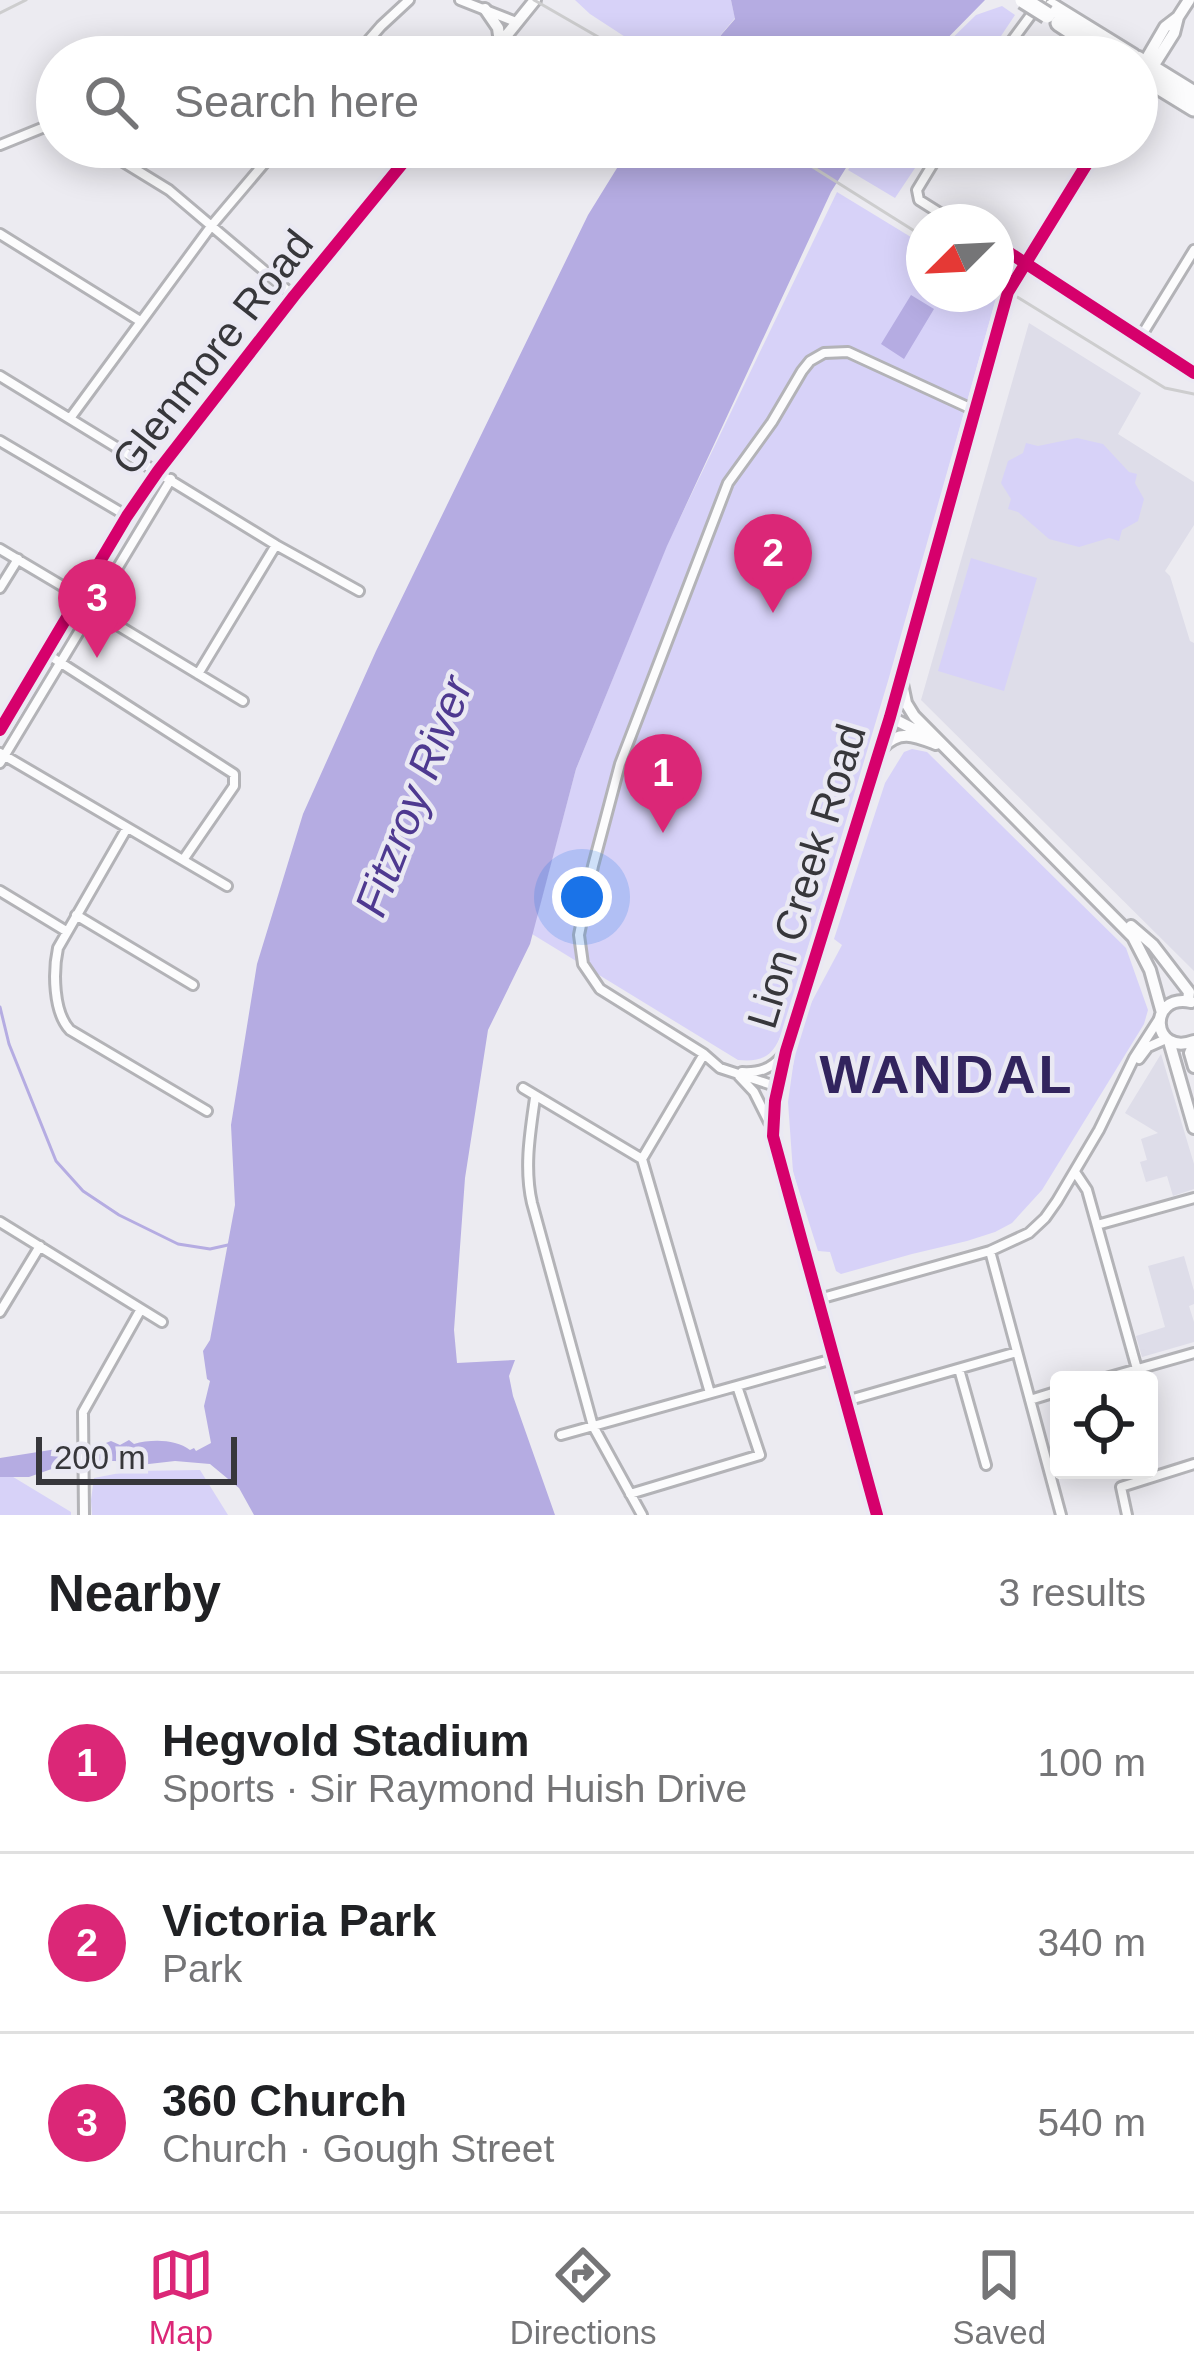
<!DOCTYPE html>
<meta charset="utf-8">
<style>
:root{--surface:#fff;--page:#f2f2f2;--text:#202124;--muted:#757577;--line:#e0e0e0;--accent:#db2777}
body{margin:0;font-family:Arial,sans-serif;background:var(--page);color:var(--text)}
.controls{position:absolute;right:36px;bottom:36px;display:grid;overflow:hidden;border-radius:12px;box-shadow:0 6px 30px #0003}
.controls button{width:108px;height:108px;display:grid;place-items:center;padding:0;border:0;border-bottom:3px solid var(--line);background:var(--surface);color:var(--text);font:60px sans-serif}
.compass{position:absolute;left:906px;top:204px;width:108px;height:108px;border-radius:50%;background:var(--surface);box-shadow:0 6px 30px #0003;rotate:246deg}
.scale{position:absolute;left:36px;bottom:30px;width:201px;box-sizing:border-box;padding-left:12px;border:6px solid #37373b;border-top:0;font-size:33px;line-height:42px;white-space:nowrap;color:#37373b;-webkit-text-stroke:9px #eae9f3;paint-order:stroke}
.you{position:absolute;left:582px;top:897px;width:42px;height:42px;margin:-30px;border:9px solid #fff;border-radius:50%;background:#1a73e8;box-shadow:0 0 0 18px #1a73e833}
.badge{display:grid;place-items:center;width:78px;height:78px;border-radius:50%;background:var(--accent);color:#fff;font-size:39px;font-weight:700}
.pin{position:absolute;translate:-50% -99px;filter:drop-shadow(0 3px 6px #0008)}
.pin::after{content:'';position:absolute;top:63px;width:42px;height:36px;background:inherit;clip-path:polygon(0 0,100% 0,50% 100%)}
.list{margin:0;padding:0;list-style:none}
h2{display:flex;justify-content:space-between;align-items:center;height:156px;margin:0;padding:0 48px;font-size:51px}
h2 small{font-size:39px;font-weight:400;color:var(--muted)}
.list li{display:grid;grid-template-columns:78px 1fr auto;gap:36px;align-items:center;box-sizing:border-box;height:180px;padding:0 48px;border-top:3px solid var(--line)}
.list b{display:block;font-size:45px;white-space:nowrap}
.list p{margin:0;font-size:39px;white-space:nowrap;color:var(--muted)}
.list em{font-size:39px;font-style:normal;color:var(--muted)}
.icon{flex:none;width:66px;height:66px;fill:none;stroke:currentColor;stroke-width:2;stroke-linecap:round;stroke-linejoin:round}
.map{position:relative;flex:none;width:1194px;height:1515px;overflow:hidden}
.search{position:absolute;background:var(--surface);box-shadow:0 6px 30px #0003;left:36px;right:36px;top:36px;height:132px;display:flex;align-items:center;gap:30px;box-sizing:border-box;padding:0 42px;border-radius:66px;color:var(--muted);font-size:45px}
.sheet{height:696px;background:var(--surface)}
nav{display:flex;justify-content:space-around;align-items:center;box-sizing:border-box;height:168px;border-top:3px solid var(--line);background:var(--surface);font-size:33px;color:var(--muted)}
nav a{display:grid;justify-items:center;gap:6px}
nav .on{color:var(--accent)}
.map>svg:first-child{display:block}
.built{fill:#dedde9}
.green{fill:#d7d2f8}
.water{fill:#b5ace2}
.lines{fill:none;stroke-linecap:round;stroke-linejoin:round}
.stream{stroke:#b5ace2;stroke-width:3}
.street-casing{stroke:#b3b3b7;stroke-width:14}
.secondary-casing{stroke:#b3b3b7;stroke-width:16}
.highway-casing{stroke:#b3b3b7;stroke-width:21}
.street{stroke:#fcfcfd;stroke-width:8}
.secondary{stroke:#fcfcfd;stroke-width:10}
.highway{stroke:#fcfcfd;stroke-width:15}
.rail{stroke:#cdcdce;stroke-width:3}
.highway-bridge-casing{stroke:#b3b3b7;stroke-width:21;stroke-linecap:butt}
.highway-bridge{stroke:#fcfcfd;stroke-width:15}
.cycleway-casing{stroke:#eae9f3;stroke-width:20}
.cycleway{stroke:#d6006c;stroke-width:12}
.labels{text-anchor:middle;stroke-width:9;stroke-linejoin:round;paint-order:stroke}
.street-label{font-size:42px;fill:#37373b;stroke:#eae9f3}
.water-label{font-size:45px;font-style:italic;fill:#4e3990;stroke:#eae9f3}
.district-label{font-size:54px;font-weight:bold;letter-spacing:3px;fill:#32245e;stroke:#eae9f3}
</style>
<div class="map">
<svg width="1194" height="1515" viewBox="0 0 1194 1515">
<rect width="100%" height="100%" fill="#ecebf1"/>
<path class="built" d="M1029 323 1141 393 1118 434 1194 482V525L1165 571 1170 576 1190 641 1194 643V971L921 700Z
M1161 1054 1194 1164V1189L1173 1196 1167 1176 1146 1182 1140 1162 1147 1160 1141 1139 1158 1133 1125 1113Z
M1184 1256 1194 1291V1304L1189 1306 1194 1322V1342L1142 1357 1136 1336 1165 1327 1148 1266Z"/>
<path class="green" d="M575 0H731L735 18 702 57H656L590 14Z
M1002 6 1015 15 987 57H933L976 15Z
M862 147H929L895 198 848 170Z
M837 192 924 245V294L998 292 888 681 785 1025C775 1052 768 1063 738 1060L532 934 576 769 667 545Z
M1077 438 1103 444 1129 472 1137 474 1135 483 1144 499 1138 521 1122 530 1119 541 1109 538 1079 547 1049 539 1018 512 1008 509 1011 499 1001 483 1008 461 1023 453 1026 443 1038 446Z
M971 558 1037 578 1004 691 938 671Z
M912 749 927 752 1126 948 1148 1010 1144 1024 1042 1190 1012 1223 995 1232 967 1241 912 1254 841 1274 836 1271 830 1252 818 1251 793 1172 788 1102 795 1052 810 1005 842 945 834 939 885 783 904 752Z
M0 1469 71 1512V1515H0Z
M200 1470 228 1515H92L91 1500 94 1478 130 1471Z"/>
<path class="water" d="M731 0H985L929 57H702L735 19Z
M630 147H859L831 192 667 546 576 769 530 944 488 1030 465 1178 454 1330 457 1363 515 1360 509 1376 513 1396 555 1515H254L239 1488 210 1464 175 1461 140 1465 115 1461H74L29 1477H0V1458L63 1448H93L111 1441 120 1445 129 1440 134 1444C151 1439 176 1439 190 1450L194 1448 196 1451 211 1443 204 1406 210 1381 207 1379 203 1351 210 1340 235 1205 231 1125 257 964 303 814 376 651 588 215Z
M911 295 934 309 904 359 881 344Z"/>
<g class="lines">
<path class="stream" d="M0 1007 9 1044 56 1161 83 1191 119 1215 178 1244 210 1249 228 1245"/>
<g class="street-casing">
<path id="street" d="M460 0 516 22
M354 57 381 26 409 0
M1000 57 1042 0
M0 145 42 128 57 127
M99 147 169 190 294 296
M943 147 917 190 919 200 954 222
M0 234 140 321
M996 244 1025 262
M996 253 1021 268
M1140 338 1194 250
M0 376 276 545 359 591
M71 417 212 225 278 147
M0 441 127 516
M0 549 79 596 94 611 243 701
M0 588 18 559
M47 654 234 774V786L183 860
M198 674 276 545
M0 753 227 886
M0 763 171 479
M127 828 58 948C53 971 53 1012 70 1030L207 1111
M0 891 66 931
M76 915 193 985
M1139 1059 1148 1047 1166 1039
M742 1072C759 1073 771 1069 782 1056
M739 1076 754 1092 769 1122 773 1123
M778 1087 720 1068 704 1054 600 989 583 964 579 935 593 866 620 764 728 483 772 422 802 371 810 361 824 353 848 352 974 410
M523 1088 642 1159
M535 1098C530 1133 524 1168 532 1203L593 1426 642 1515
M642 1159 710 1393
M642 1159 704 1054
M1075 1172 1087 1190 1137 1369
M0 1222 162 1322
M1097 1225 1194 1198
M990 1251 1061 1515
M819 1299 990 1251 1029 1233 1045 1218 1057 1201 1099 1130 1134 1058 1159 1019
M0 1312 40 1246
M959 1369 986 1465
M1099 1380 1194 1353
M1030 1400 1059 1391
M846 1401 1017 1352
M561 1435 833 1359
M630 1494 760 1455 737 1386
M84 1515 83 1412 141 1309
M1127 1515 1121 1487 1194 1464"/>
</g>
<g class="secondary-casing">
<path id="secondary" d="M485 9 498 28 500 43
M489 57 535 0
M1144 63 1165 27 1178 17
M1152 68 1174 33 1178 17 1189 0
M1025 262 1194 373
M902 684 906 703 914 716 1133 937 1150 970 1162 1013
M890 717 927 736
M0 730 127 516 158 471 294 296 416 147
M883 747C900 729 915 736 936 744
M1131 926 1153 945 1189 992 1188 1001
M1191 1002C1147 993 1151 1057 1194 1041
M1169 1041 1194 1128
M1194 1044 1190 1053 1194 1067
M877 1515 773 1136 775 1101 786 1051 890 717 1008 292 1088 162 1102 147"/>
</g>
<g class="highway-casing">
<path id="highway" d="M1052 7 1133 57
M1059 23 1111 57
M1137 59 1194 94
M1137 73 1194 108"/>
</g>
<use href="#street" class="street"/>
<use href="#secondary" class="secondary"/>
<use href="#highway" class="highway"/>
<path class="rail" d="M534 0 633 57
M0 13 26 0
M781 147 924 237
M996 284 1165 388 1194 394"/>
<g class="highway-bridge-casing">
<path id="highway-bridge" d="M1023 0 1047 15"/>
</g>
<use href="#highway-bridge" class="highway-bridge"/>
<g class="cycleway-casing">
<path id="cycleway" d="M996 244 1194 373
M0 730 127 516 158 471 294 296 416 147
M877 1515 773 1136 775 1101 786 1051 890 717 1008 292 1088 162 1102 147"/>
</g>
<use href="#cycleway" class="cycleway"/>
</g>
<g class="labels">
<g class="street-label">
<text transform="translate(212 352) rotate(-52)" y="15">Glenmore Road</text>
<text transform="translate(806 876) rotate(-73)" y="15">Lion Creek Road</text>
</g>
<g class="water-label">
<text transform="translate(413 796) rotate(-69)" y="16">Fitzroy River</text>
</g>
<g class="district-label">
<text x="947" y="1093">WANDAL</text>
</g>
</g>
</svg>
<div class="controls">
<button><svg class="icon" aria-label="locate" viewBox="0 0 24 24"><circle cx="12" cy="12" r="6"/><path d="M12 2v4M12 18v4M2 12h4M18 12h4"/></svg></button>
</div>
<svg class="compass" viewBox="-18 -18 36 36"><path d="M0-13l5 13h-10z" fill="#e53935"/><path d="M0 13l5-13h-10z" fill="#757577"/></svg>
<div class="scale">200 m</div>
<div class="you"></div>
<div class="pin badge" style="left:663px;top:833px">1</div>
<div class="pin badge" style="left:773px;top:613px">2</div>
<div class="pin badge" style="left:97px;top:658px">3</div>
<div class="search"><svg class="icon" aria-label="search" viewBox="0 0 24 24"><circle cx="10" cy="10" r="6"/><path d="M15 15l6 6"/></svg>Search here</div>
</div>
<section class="sheet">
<h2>Nearby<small>3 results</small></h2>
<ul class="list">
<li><span class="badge">1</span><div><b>Hegvold Stadium</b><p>Sports · Sir Raymond Huish Drive</p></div><em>100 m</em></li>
<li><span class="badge">2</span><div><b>Victoria Park</b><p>Park</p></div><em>340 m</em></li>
<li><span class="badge">3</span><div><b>360 Church</b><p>Church · Gough Street</p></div><em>540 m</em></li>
</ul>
</section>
<nav>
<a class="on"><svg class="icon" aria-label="map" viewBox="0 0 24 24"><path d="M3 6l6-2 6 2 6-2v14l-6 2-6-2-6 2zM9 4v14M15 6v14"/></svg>Map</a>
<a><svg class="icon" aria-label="directions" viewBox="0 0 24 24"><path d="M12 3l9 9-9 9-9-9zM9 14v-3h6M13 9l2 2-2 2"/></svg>Directions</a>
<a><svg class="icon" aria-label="saved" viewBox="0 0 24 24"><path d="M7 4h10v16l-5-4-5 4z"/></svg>Saved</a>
</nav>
